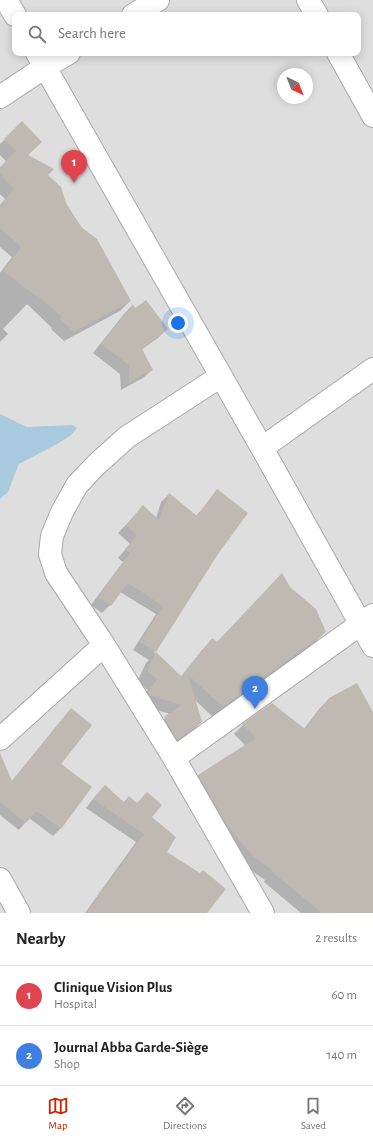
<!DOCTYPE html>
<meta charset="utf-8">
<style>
:root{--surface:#fff;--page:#f6f6f6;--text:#222;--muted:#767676;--line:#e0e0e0;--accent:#d22100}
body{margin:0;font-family:"Alegreya Sans",sans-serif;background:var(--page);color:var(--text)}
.compass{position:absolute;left:277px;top:68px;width:36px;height:36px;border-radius:50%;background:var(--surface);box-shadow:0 2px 10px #0003;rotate:137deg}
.you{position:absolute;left:178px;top:323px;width:14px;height:14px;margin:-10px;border:3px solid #fff;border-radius:50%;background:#1a73e8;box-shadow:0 0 0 6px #1a73e833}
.badge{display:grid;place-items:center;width:26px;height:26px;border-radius:50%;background:var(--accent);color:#fff;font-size:13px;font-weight:700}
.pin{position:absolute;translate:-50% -33px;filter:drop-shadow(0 1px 2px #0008)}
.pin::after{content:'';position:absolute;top:21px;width:14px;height:12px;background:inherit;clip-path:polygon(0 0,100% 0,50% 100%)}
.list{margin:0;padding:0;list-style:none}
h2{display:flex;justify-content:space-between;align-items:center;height:52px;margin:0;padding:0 16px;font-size:17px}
h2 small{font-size:13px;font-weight:400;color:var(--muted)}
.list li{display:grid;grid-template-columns:26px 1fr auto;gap:12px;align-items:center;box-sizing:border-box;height:60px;padding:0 16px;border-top:1px solid var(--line)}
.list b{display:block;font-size:15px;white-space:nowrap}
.list p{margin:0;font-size:13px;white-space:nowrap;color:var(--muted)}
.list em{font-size:13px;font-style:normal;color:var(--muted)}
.icon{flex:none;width:22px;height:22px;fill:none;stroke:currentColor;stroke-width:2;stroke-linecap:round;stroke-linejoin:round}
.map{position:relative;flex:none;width:373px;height:913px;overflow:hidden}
.search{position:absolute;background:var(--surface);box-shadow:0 2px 10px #0003;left:12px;right:12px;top:12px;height:44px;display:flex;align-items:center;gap:10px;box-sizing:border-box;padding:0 14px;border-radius:8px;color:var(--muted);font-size:15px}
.sheet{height:172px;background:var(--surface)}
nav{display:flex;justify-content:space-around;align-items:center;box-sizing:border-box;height:56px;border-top:1px solid var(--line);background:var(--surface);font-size:11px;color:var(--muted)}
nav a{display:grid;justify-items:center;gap:2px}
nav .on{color:var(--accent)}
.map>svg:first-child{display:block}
.residential{fill:#dfdede;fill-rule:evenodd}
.water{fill:#a9cade}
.shadow{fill:#0003}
.building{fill:#beb9b1}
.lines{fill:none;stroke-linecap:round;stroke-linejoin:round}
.minor-casing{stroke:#a8a8a8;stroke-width:24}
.minor{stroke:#fff;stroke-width:22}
</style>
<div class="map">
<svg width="373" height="913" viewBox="0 0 373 913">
<rect width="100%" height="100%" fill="#f1f0e8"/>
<path class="residential" d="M0 0H373V913H0ZM15 15H358V53H15ZM283 74H307V98H283Z"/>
<path class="water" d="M0 414 27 427 72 425 77 428 71 435 59 443 19 464 8 492 0 499Z"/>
<path class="shadow" d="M22 123 26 156 47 175 130 301 120 311 64 341 51 329 52 328 27 304 3 329 8 334 0 342V273L12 257 0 247V205L5 199 0 194V168L7 162 0 155V144Z
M132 306 134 309 167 329 158 338 141 350 152 370 143 378 121 390 120 374 93 353 124 314Z
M218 491 217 554 154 652 180 678 202 650 213 639 217 643 289 588 325 632 315 642 213 717 195 700 201 722 191 732 167 749 154 728 170 714 139 705 138 703 148 690 137 682 146 663 149 660 133 650 156 614 120 592 110 605 102 613 91 605 123 562 118 558 130 544 118 533 143 507 156 518 161 502 169 494 196 516Z
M330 698 373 714V913H301L264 882 265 880 245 866 189 785 199 775 246 746 234 734 243 725 272 704 304 729 320 708Z
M71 709 60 764 91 787 60 829 53 836 29 818 19 830 0 815V783L11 782Z
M97 794 124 803 150 818 166 852 206 913H85L136 842 86 808Z"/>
<path class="building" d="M22 121 42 142 28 155 54 169 48 175 61 187 66 203 81 227 97 239 131 301 74 332 60 319 62 317 37 295 36 296 3 271 21 247 0 228V205L14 189 0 174V167L16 151 4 139Z
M146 300 168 329 142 349 153 370 129 382V365L101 344 133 304 135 308Z
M217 489 248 513 218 554 156 652 140 642 163 606 128 583 111 606 98 597 130 553 125 549 137 535 126 525 143 505 159 520 169 493 197 516Z
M282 573 290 587 316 609 326 632 223 707 188 675 202 722 177 740 164 717 181 705 149 695 148 692 157 679 147 671 156 652 182 677 212 638 217 642Z
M357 683 373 712V913H322L272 872 273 871 254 857 228 827 198 775 256 738 242 724 272 703 305 729 329 698Z
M71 708 92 725 61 764 92 787 61 829 36 811 26 823 0 802V753L12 781Z
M105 785 124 802 129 796 137 803 147 792 162 805 152 817 176 837 167 852 200 873 203 870 226 889 207 913H86L144 834 93 799Z"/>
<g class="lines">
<g class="minor-casing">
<path id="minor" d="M6 0 15 15
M308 0 317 15
M133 15 158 0
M37 53 262 448 373 646
M338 53 373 116
M0 97 45 67 69 53
M221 376 127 437 96 465 77 485 62 512 52 536 50 554 56 573 104 645 174 758 263 913
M262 448 373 369
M0 739 104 645
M174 758 373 615
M0 879 19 913"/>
</g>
<use href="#minor" class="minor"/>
</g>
</svg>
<svg class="compass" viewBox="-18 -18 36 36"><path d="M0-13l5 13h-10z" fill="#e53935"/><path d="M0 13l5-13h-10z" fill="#767676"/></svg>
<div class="you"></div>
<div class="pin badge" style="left:74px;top:183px;background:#e0444e">1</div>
<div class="pin badge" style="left:255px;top:709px;background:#3f7fe0">2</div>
<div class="search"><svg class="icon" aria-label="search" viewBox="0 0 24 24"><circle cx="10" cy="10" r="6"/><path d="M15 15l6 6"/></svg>Search here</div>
</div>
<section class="sheet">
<h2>Nearby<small>2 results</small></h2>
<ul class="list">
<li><span class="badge" style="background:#e0444e">1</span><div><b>Clinique Vision Plus</b><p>Hospital</p></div><em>60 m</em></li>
<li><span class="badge" style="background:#3f7fe0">2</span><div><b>Journal Abba Garde-Siège</b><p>Shop</p></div><em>140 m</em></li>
</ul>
</section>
<nav>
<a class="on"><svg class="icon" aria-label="map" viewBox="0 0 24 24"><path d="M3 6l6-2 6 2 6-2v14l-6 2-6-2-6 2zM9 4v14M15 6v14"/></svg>Map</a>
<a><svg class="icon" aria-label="directions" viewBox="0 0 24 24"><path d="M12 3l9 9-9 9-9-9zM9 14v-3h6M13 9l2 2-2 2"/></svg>Directions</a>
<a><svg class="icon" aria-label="saved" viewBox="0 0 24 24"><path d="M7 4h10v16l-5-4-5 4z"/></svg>Saved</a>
</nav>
